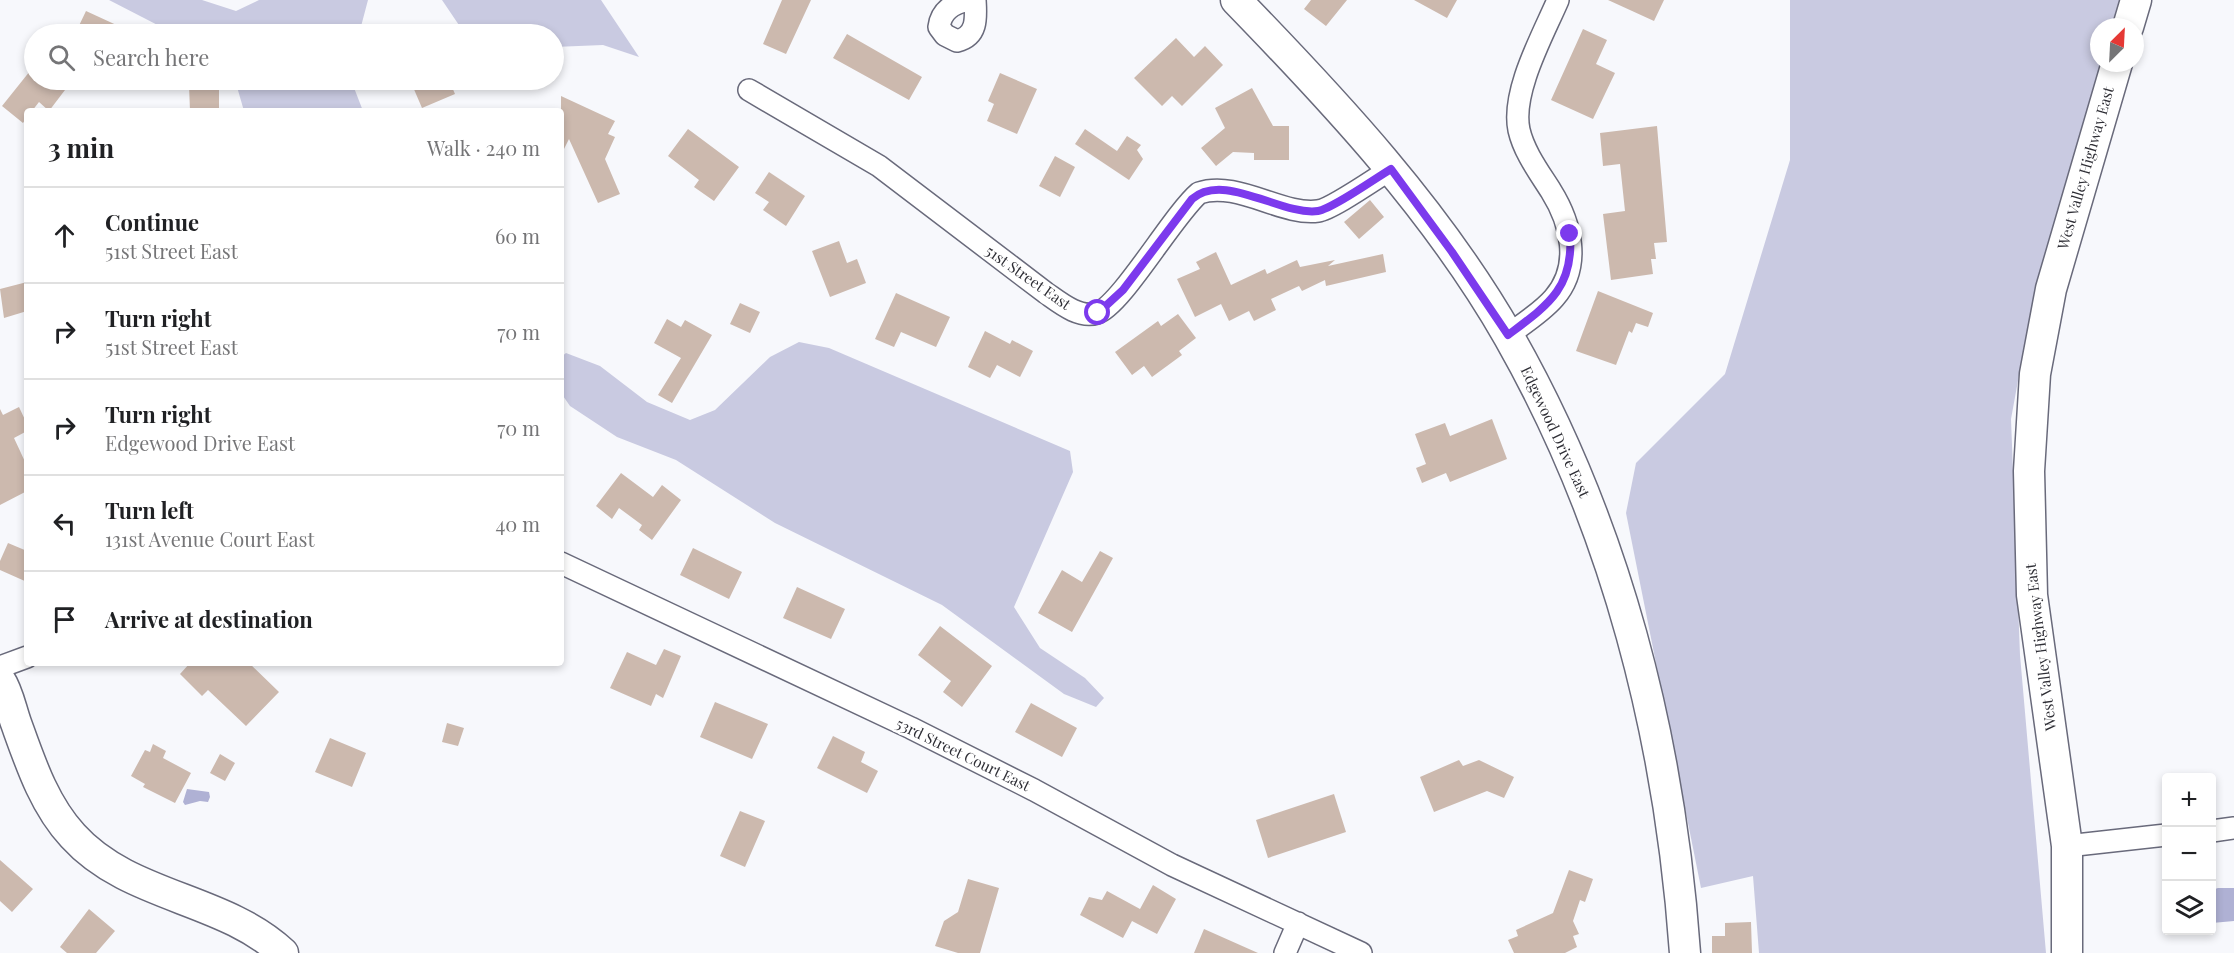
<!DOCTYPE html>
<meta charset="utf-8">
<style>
:root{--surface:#fff;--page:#f6f6f6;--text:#202124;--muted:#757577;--line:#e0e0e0}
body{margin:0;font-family:"Playfair Display",serif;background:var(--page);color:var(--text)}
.controls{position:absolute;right:18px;bottom:18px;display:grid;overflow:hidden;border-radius:6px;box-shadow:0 3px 9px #0003}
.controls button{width:54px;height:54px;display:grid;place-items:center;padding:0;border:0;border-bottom:2px solid var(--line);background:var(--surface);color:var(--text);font:30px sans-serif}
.compass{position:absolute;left:2090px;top:18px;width:54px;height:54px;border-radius:50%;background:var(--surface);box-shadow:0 3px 9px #0003;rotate:24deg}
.stop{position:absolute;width:18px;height:18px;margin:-14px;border:4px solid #7c3aed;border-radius:50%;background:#fff}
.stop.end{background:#7c3aed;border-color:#fff;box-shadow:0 2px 6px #0008}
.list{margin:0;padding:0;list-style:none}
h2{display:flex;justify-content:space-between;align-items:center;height:78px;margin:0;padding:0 24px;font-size:26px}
h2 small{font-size:20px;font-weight:400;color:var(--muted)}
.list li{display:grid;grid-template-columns:39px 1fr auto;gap:18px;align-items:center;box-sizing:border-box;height:96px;padding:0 24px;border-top:2px solid var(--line)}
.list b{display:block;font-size:22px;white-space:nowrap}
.list p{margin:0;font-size:20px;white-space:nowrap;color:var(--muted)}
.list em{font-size:20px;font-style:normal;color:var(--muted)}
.icon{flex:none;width:33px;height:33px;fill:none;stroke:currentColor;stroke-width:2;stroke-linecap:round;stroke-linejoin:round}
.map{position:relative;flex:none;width:2234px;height:953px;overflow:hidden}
.search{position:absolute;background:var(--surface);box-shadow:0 3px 9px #0003;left:24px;top:24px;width:540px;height:66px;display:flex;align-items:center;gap:15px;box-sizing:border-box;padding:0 21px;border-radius:33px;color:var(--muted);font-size:22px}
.panel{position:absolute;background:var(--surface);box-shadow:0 3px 9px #0003;left:24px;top:108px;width:540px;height:558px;border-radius:6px}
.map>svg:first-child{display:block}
.green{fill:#c9cae1}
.water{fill:#afb1d4}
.building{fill:#ccb9ae}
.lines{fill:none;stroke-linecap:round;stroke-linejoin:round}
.street-casing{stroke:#696a7b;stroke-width:24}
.secondary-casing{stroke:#696a7b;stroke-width:33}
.street{stroke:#fff;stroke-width:21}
.secondary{stroke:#fff;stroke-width:30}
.route{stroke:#7c3aed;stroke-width:8}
.labels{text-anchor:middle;stroke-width:4.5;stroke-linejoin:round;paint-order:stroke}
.street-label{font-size:15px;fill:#2e2e35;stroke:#fff}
</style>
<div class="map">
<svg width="2234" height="953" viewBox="0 0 2234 953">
<rect width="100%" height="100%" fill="#f7f8fc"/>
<path class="green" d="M109 0H202L236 11 259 0H368L359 34H175Z
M442 0H601L639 57 603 45 554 47V34H465Z
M1790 0H2124L2116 27H2099V63H2105L2030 315 2011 419 2020 655 2046 953H1759L1753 876 1701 888 1626 513 1636 463 1725 374 1790 160Z
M235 80H351L363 111H244Z
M799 342 829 348 1070 451 1073 472 1014 607 1040 648 1085 678 1104 698 1096 707 1064 694 942 605 775 523 676 460 617 437 570 406 561 393V357L566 353 600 366 647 402 690 420 715 410 770 357Z"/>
<path class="water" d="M187 789 209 792 210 797 208 802 200 801 185 805 183 802Z
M2218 888H2234V921L2212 923V890Z"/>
<path class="building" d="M782 0H811L786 54 763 44Z
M1311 0H1347L1326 26 1304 9Z
M1414 0H1457L1447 18Z
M1608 0H1664L1654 21Z
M86 11 136 34H75Z
M1583 29 1607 40 1596 64 1615 73 1593 119 1551 100Z
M847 34 922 77 909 100 833 58Z
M1176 38 1194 57 1205 46 1223 65 1182 106 1172 96 1162 106 1134 78Z
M34 66V80H52L65 90 49 111 39 102 32 111H27V117L23 123 2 106Z
M1000 73 1037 89 1017 134 987 121 994 104 988 101Z
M410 80H449L455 94 422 108Z
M219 84V111H190L189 85Z
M1252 88 1273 126H1289V160H1254V153L1233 152 1216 166 1201 148 1225 128 1215 108Z
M561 96 615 121 608 134 615 137 605 159 620 194 598 203 569 139 561 155Z
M1657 126 1667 242 1654 243 1656 259H1651L1653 274 1611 280 1603 214 1625 211 1620 164 1603 166 1600 133Z
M688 129 739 167 714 201 694 187 699 180 668 156Z
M1085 129 1117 151 1127 136 1141 145 1137 150 1143 159 1129 180 1075 144Z
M1055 156 1075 167 1060 197 1039 186Z
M769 172 805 196 786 226 763 210 769 202 755 193Z
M1370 200 1384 217 1359 239 1344 222Z
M839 241 847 263 857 259 866 283 830 297 812 251Z
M1216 252 1231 285 1265 269 1267 274 1297 260 1300 267 1335 260 1328 266 1383 254 1386 272 1326 286 1325 280 1302 291 1299 286 1271 299 1276 310 1254 321 1249 311 1229 321 1221 304 1195 317 1177 279 1200 269 1196 262Z
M27 282V311L4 318 0 289Z
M1598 291 1653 313 1648 327 1636 323 1632 333 1629 331 1616 365 1576 351Z
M896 293 950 317 936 347 901 332 894 347 875 339Z
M740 303 760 312 750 333 730 324Z
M1178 314 1196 338 1179 351 1182 355 1152 377 1144 366 1132 375 1115 352 1158 321 1161 326Z
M667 319 681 327 685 320 712 335 672 403 658 395 681 358 654 343Z
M985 331 1010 344 1012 340 1033 351 1020 377 997 365 990 378 968 367Z
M19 407 27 424V431L14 438 27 466V491L0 505V409L3 415Z
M1492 419 1507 459 1450 482 1446 473 1422 483 1416 468 1426 464 1415 434 1445 423 1450 436Z
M621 473 653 497 662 485 681 500 652 540 639 530 642 525 619 508 612 519 596 506Z
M8 543 27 551V582L0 570V561Z
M693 548 742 572 729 599 680 575Z
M1100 551 1113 558 1072 632 1038 613 1062 570 1082 582Z
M797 587 845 609 831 639 783 618Z
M940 626 992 666 962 707 943 692 951 681 918 655Z
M664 649 681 656 663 698 656 694 651 706 610 688 627 652 656 665Z
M190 663H249L279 692 246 726 208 690 202 696 180 674Z
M715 702 768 724 752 759 700 737Z
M1031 703 1077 728 1062 757 1015 732Z
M447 723 464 728 458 746 442 742Z
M833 736 865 752 861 762 878 771 867 793 817 768Z
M330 738 366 753 352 787 315 772Z
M153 744 166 751 163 758 191 773 175 803 143 787 145 784 131 776 145 750 150 752Z
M220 754 235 763 225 781 210 773Z
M1459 760 1463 766 1479 760 1514 777 1504 798 1487 791 1434 812 1420 777Z
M1334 794 1346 832 1268 858 1256 820Z
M740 811 765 821 745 867 720 856Z
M0 860 33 889 12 912 0 901Z
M1569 870 1593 879 1585 902 1580 900 1573 921 1579 934 1573 936 1577 947 1565 953H1514L1508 940 1518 936 1516 930 1553 913Z
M968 879 999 888 980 953H958L935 946 944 921 958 912Z
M1153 885 1176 899 1157 934 1132 921 1123 938 1080 915 1089 897 1102 900 1107 891 1140 909Z
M89 909 115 931 96 953H67L60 947Z
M1751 922 1752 953H1712V936H1725V923Z
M1204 929 1258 953H1194Z"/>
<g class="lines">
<g class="street-casing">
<path id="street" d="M967 0C952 4 941 11 939 27L945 35 957 41C978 36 976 17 975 0
M749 90 879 166 1046 293C1059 302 1079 319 1097 313 1121 306 1173 215 1199 193 1237 180 1282 216 1318 211 1332 209 1376 178 1391 169
M1508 335C1523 324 1542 312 1554 298 1582 266 1571 223 1551 191 1539 172 1524 152 1519 130 1511 92 1543 35 1558 0
M561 563 911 728 1034 790 1172 865 1361 953
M0 667 27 657
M2212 831 2234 828
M2067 846 2166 835
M1285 953 1298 923"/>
</g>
<g class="secondary-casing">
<path id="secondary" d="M1236 0C1336 103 1437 211 1509 337 1616 525 1670 738 1685 953
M2128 27 2136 0
M0 680C8 692 11 709 16 723 30 762 44 805 73 836 129 898 223 897 283 953
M2067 953V846L2032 595 2029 471 2035 374 2051 289 2117 63"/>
</g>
<use href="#street" class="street"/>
<use href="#secondary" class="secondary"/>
</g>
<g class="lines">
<path class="route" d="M1098 313 1123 290 1192 199C1224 171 1281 216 1318 211 1332 209 1376 178 1391 169L1452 252 1508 335C1548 305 1574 288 1570 234"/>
</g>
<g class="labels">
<g class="street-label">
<text transform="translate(2086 168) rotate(-74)" y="5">West Valley Highway East</text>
<text transform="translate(1028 278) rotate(35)" y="5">51st Street East</text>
<text transform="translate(1555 432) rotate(65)" y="5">Edgewood Drive East</text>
<text transform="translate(2041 647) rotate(-97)" y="5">West Valley Highway East</text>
<text transform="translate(963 755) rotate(26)" y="5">53rd Street Court East</text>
</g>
</g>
</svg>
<div class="controls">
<button>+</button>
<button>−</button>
<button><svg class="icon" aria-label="layers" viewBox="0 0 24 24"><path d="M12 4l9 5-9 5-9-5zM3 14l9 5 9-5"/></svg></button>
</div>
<svg class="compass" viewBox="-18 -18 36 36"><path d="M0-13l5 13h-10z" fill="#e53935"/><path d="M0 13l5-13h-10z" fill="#757577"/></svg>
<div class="stop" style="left:1098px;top:313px"></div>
<div class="stop end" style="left:1570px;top:234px"></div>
<div class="search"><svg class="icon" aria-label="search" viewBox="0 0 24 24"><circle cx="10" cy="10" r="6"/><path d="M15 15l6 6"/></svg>Search here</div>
<section class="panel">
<h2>3 min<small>Walk · 240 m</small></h2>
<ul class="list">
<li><svg class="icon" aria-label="ahead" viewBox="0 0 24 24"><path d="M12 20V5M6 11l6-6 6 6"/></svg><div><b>Continue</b><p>51st Street East</p></div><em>60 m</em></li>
<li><svg class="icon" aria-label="right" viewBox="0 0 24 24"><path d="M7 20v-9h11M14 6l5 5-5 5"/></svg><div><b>Turn right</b><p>51st Street East</p></div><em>70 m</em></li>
<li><svg class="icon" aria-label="right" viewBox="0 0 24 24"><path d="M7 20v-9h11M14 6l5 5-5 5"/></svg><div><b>Turn right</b><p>Edgewood Drive East</p></div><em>70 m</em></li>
<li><svg class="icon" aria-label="left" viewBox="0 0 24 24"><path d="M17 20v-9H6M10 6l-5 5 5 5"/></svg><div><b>Turn left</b><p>131st Avenue Court East</p></div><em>40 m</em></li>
<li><svg class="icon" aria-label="arrive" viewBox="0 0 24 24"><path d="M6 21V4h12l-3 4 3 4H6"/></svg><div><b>Arrive at destination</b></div></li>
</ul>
</section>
</div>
